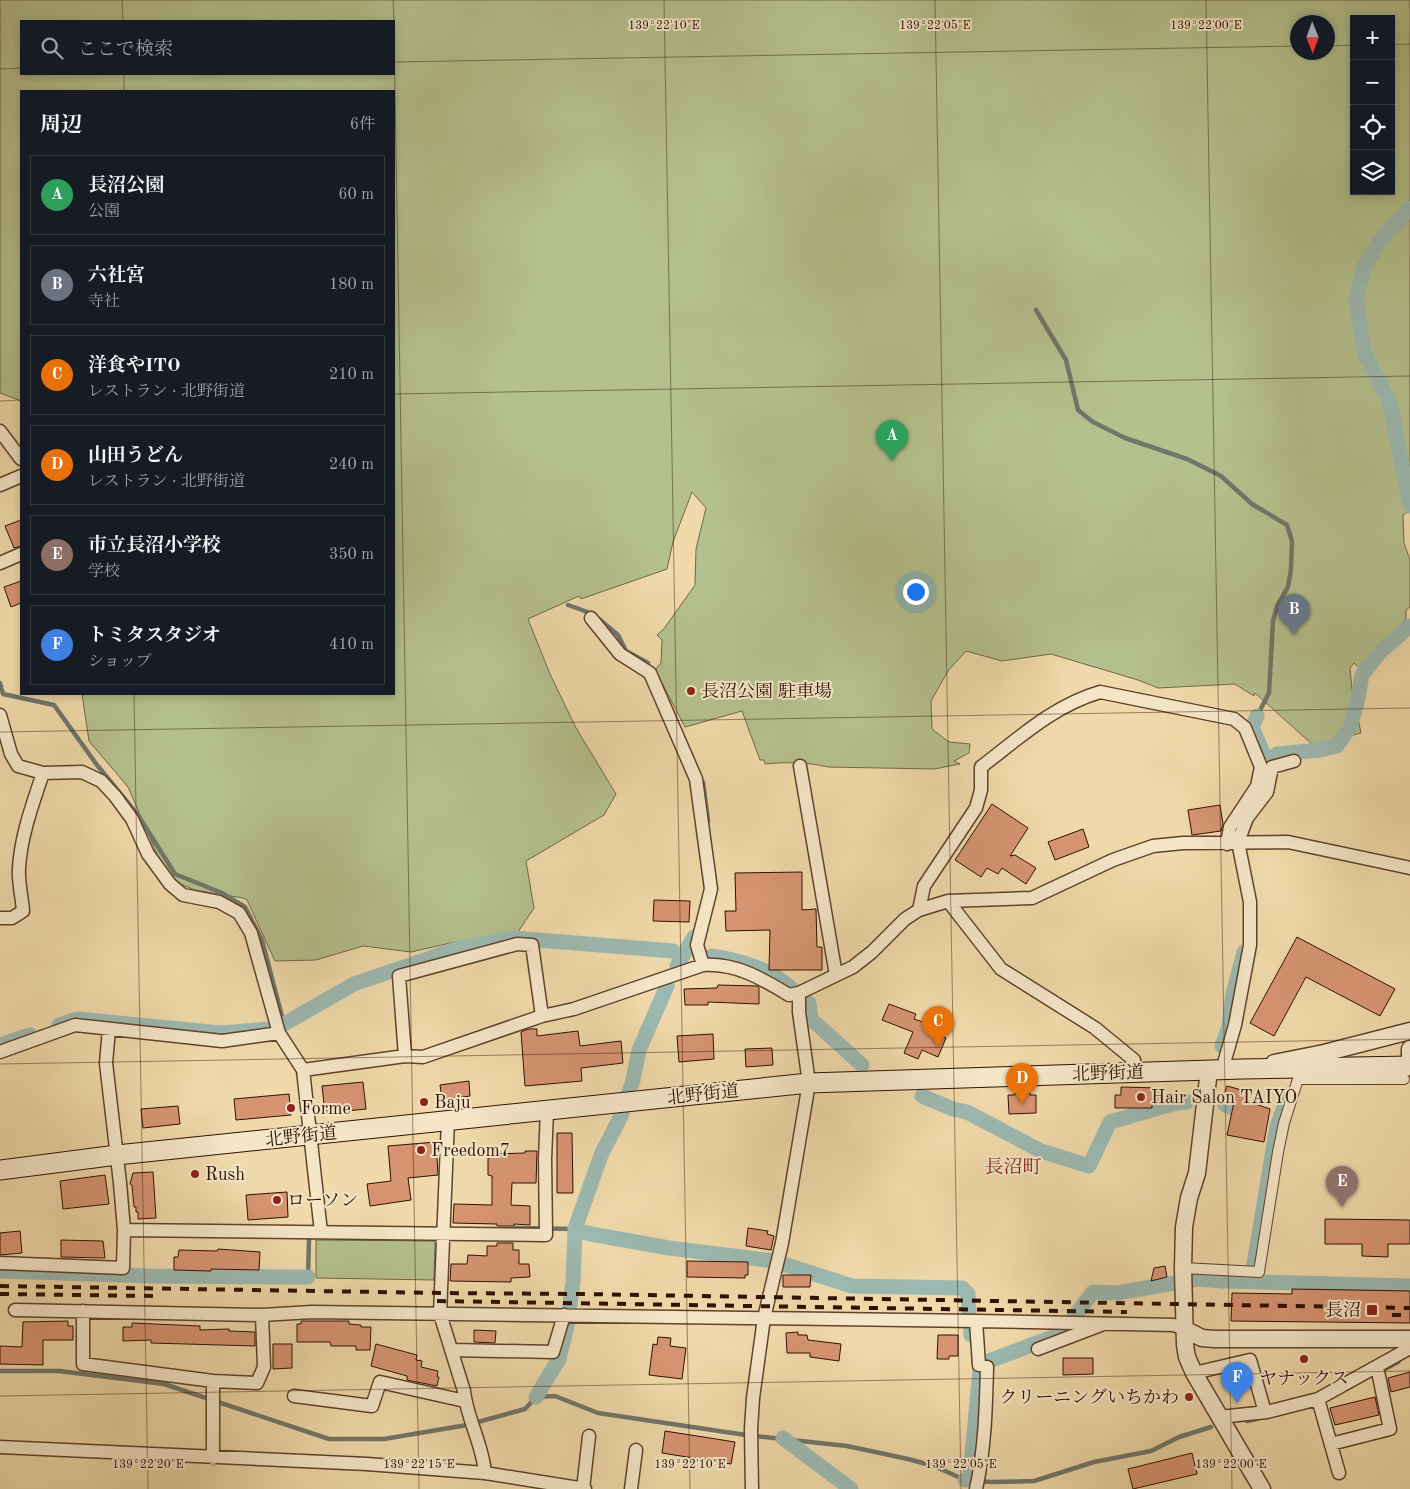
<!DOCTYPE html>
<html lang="ja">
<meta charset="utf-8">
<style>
:root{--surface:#171b24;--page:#242831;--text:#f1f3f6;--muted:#9ea1a6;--line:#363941;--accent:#8c9099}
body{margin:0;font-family:"Old Standard TT","Noto Serif JP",serif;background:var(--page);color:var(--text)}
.controls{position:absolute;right:15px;top:15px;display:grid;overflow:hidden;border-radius:0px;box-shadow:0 2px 8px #0003}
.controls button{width:45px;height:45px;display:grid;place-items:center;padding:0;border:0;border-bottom:1px solid var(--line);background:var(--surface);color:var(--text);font:25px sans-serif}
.compass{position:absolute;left:1290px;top:15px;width:45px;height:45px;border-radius:50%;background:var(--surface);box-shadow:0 2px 8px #0003;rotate:179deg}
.you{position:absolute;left:915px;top:591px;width:18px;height:18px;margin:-12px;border:4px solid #fff;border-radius:50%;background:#1a73e8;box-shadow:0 0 0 8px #1a73e833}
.badge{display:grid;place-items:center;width:32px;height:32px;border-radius:50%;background:var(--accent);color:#fff;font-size:16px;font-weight:700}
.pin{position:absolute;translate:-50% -41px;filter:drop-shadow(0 1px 2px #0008)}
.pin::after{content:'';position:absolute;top:26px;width:18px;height:15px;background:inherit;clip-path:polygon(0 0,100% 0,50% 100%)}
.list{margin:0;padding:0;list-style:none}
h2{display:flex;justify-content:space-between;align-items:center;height:65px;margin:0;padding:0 20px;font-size:21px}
h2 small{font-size:16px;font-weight:400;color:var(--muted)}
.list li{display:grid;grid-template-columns:32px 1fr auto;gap:15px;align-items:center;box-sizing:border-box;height:80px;margin:0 10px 10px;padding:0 10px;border:1px solid var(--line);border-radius:0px}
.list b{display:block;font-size:19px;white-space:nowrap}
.list p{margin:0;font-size:16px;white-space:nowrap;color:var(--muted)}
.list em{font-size:16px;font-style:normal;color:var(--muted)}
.icon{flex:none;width:28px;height:28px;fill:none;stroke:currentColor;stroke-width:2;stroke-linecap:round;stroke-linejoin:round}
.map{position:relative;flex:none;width:1410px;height:1489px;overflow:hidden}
.search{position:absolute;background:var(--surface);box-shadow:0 2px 8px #0003;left:20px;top:20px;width:375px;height:55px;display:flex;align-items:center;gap:12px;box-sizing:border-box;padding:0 18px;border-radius:0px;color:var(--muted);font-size:19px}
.panel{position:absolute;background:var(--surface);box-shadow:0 2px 8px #0003;left:20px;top:90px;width:375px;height:605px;border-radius:0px}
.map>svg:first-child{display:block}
.green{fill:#b4c08d;stroke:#716846;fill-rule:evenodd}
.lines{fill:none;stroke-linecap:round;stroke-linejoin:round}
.stream{stroke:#70766a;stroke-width:4.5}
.canal{stroke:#9cb9b1;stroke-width:15}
.building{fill:#d79473;stroke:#2e1100}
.pedestrian-casing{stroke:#5e432a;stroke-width:12}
.minor-casing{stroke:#5e432a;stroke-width:15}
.tertiary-casing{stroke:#5e432a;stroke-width:19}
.secondary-casing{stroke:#2e1100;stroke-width:21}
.pedestrian{stroke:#f5e6c8;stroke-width:10}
.minor{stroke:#f5e6c8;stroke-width:12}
.tertiary{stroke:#f5e6c8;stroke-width:16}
.secondary{stroke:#f5e6c8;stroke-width:19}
.rail{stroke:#2e1100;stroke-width:4;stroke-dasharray:9 9;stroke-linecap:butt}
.ticks{fill:none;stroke:#2e1100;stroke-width:1;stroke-opacity:0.45}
.poi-dot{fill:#8f2418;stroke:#f5e6c8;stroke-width:2}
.labels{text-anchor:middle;stroke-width:4;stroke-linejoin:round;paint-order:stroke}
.poi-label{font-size:18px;fill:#2e1100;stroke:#f5e6c8;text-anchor:start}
.street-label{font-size:18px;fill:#2e1100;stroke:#f5e6c8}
.neighbourhood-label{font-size:19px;fill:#7a1f14;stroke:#f5e6c8}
.ticks-label{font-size:12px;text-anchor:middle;fill:#2e1100;stroke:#f5e6c8;stroke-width:4;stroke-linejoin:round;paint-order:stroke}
</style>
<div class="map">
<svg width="1410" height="1489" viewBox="0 0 1410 1489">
<rect width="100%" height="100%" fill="#f0d9aa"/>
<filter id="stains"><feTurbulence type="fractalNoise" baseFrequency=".004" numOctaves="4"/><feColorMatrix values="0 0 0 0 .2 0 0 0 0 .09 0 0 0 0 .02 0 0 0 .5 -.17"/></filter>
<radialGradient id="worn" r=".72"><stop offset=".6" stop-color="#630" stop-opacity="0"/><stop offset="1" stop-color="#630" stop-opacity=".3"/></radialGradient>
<path class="green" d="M0 0H1410V510L1403 515 1404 543 1410 560V607L1406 610V619L1359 668 1354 663 1350 668 1352 689 1361 733 1313 745 1255 693 1254 696 1235 684 1158 688 1138 680 1051 654 1002 661 966 651 948 671 931 701 932 729 949 742 970 744 969 753 954 761 960 764 934 769 828 767C807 762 787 762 765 764L764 760H760L742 711 685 727 655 670 661 663 662 640 657 635 663 630 695 585 696 549 706 508 692 492 673 542 667 569 581 599 579 596 528 619 550 674 576 728 616 794 604 815 526 861 534 908 518 932 459 941 411 952 363 946 316 960 275 961 247 900 243 898 195 890 178 883 160 861 128 787 89 741 82 694H394V91H21V401L0 393ZM1354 19H1391V191H1354ZM21 21H394V74H21ZM1298 22H1328V52H1298Z
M316 1240 435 1241 434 1280 316 1278Z"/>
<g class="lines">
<path class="stream" d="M1036 310 1066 360 1078 410 1093 422 1125 438 1187 459 1221 476 1252 504 1287 525 1292 541 1291 569 1288 587 1277 606 1273 621 1269 693 1257 716
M568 605 593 614
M599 619 618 635 626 651 648 663
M0 683 3 694 54 705 97 765 138 815 175 874 222 893 245 907 262 940 284 1024
M703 782 708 821
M516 1228 575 1229
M308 1277 309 1239 316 1235
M1383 1370 1398 1362
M0 1371H59L164 1384 329 1439H384L467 1425 525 1409 536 1397 555 1396 598 1413 746 1435 847 1446 908 1459 934 1466 965 1480 992 1482 1034 1481 1094 1462 1151 1451 1179 1437 1211 1427
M1247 1421 1257 1419"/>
<path class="canal" d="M1410 208 1382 238 1364 266 1356 299 1364 352 1390 403 1410 506
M1257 716 1252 727 1267 762V771
M1267 762 1277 754 1320 750 1337 746 1350 727 1357 703 1362 675 1381 651 1410 626
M712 956C741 961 768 968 791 988
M677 966 694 937
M809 1003 811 1019 862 1065
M284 1024 354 984 459 948 514 938 673 951
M59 1025 77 1019 221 1033 268 1029
M0 1045 30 1035
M1222 1046 1229 1026 1233 994 1244 952
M922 1096 953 1109 967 1112 1041 1151 1089 1166 1110 1122 1176 1103 1187 1102
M1225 1105 1251 1116
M575 1229 591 1234 669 1248 774 1261 852 1286 962 1288 968 1294 969 1315 971 1335
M1254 1264 1277 1126 1289 1095
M0 1271 152 1276 308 1277
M536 1397 559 1359 566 1331 573 1283 575 1229 601 1155 621 1116 633 1080 639 1050 667 986
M783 1438 851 1489
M965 1480 970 1477 980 1370 989 1361 1061 1334 1093 1292 1117 1293 1198 1279 1223 1281 1410 1286"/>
</g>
<path class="building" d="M21 520V546L14 548 5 526Z
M21 581V603L11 607 4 587Z
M992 804 1028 828 1010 856 1015 855 1036 868 1026 884 1002 868 998 874 987 868 981 877 955 860Z
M1220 805 1223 824 1221 831 1192 835 1188 810Z
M1083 829 1089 847 1055 860 1048 842Z
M802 872V910L816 909 817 947H822V970H769L770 930 726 931 725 911H736L735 873Z
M654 900 690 901 689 922 653 921Z
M1297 937 1395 989 1380 1016 1306 977 1274 1036 1250 1023Z
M718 985 757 986 759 987V1004L708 1002V1005H685L684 989 717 988Z
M889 1004 916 1014 914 1019 935 1026 933 1032 946 1038 938 1057 922 1050 918 1059 904 1053 913 1032 882 1020Z
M528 1029H537V1036L578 1031 580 1046 621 1041 623 1063 581 1068 582 1081 525 1086 521 1032Z
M713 1034 714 1059 679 1062 677 1036Z
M772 1048 773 1065 746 1067 745 1049Z
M469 1081 470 1096 442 1100 440 1085Z
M363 1082 366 1109 325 1113 322 1086Z
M1227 1086 1249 1092 1246 1101 1270 1109 1264 1142 1227 1135 1234 1102 1223 1099Z
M1121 1087 1158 1088V1091H1160V1104H1152V1108H1115V1095H1121Z
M1030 1092V1095H1036V1113L1009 1114 1008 1095H1015V1093Z
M289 1094 291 1115 236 1120 234 1099Z
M178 1106 180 1124 143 1128 141 1109Z
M557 1133H572L573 1193H557Z
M436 1142 438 1175 408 1178 411 1200 370 1206 367 1184 391 1181 388 1146Z
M525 1151H537L536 1183H512L511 1205 530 1206V1225L514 1224V1226H497V1224L453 1223 454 1204 492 1205V1176L488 1175V1158L494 1157V1154L525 1153Z
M153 1172 156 1218 138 1219V1212H136V1207H134L132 1185 130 1184 133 1173Z
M105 1175 109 1204 63 1209 60 1181Z
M287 1192 288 1217 248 1220 246 1195Z
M1325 1219 1410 1220V1244H1388V1257L1362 1256V1244H1325Z
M748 1228 768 1231 767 1234 774 1236 771 1250 746 1246Z
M20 1231 22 1253 0 1255V1233Z
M61 1240 103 1241 105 1258 61 1257Z
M497 1243H513V1250H519V1264H529L530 1277 511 1278V1282L450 1281 451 1264H467L468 1255 487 1256V1246H497Z
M218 1249 260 1252 259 1270 211 1269V1271L174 1270V1257H178L179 1250 217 1251Z
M687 1261 748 1262V1275H745V1278L687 1277Z
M1165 1266 1167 1277 1151 1281 1154 1268Z
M783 1275H811L810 1287H783Z
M1292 1289 1410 1291V1323L1231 1321 1232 1293 1292 1294Z
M68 1321V1326H73V1340H43V1365L0 1364V1346L22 1347 23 1322Z
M301 1321H349V1324L361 1325V1327H371L370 1350H356V1346H331L330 1342H297V1324H301Z
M132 1323 200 1326V1330L229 1329V1331L255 1332V1346L151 1343V1340L123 1341V1327H132Z
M474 1330 496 1331 495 1343 474 1342Z
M798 1332V1335H807L808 1340 841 1344 839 1361 810 1357V1353H787L786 1333Z
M938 1335H958V1356H949V1359H937Z
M658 1337 671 1338 670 1346 686 1348 682 1379 649 1375 653 1344 657 1345Z
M273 1344H292V1368L273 1369Z
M376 1344 417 1355 416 1360 422 1361 421 1367 438 1371 437 1377H439L437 1386 407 1380V1376L371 1366Z
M1063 1358H1093V1374L1063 1375Z
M1410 1372V1387L1391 1392 1388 1378Z
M1375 1397 1379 1415 1335 1425 1330 1408Z
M665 1431 735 1442 731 1464 662 1453Z
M1192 1453 1197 1474 1133 1489 1128 1469Z"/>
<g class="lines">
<g class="pedestrian-casing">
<path id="pedestrian" d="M1183 1268 1259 1272 1278 1152 1284 1123 1298 1079H1404"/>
</g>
<g class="minor-casing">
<path id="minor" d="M0 431 21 459
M0 485 21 476
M0 563 21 554
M591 618 620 654 650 673 696 779 711 889 697 945 703 965
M0 715 11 754 18 766 43 773C33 803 21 835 19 868 18 882 22 897 23 911L12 918H0
M800 766 836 975
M43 773 82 772 101 781 115 796 132 819 148 854 170 884 183 895 219 902 239 913 251 933 279 1033 303 1070 321 1232
M948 901 1001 969 1095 1028 1134 1060 1137 1073
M919 910 924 886 976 808 981 790V767C1019 738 1053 706 1100 692L1234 719 1245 728 1261 767 1257 786 1230 827 1227 844
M0 1052 75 1025 222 1041 279 1033
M405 1056 399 976 517 944 532 945 542 1016
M303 1070 405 1056 423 1057 542 1016 574 1009 703 965C736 963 761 978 789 995L799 993 853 967 872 952 905 919 919 910 948 901 1032 898 1113 860 1153 846 1183 843 1288 842 1410 868
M1222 1070 1235 1025 1250 945V902L1238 842 1247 818 1267 792 1272 767 1294 761
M448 1120 440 1314 464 1391C467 1419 483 1445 485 1473
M124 1230 546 1235 545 1159 547 1110
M0 1263 123 1268 124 1230 120 1183 106 1063 109 1029
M15 1310 262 1315 312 1312 976 1321 1174 1325 1184 1329
M83 1311V1364L213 1381
M976 1321 979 1365 987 1367C986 1407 985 1449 976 1489
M1038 1349 1101 1325
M451 1350 553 1352 564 1315
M1194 1373 1250 1360 1265 1412
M294 1396 372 1406 380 1382 465 1401
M1318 1399 1339 1473
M1219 1417 1267 1412 1318 1399 1410 1348
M1331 1444 1390 1429 1377 1367
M0 1447 367 1464 485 1473 585 1489
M213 1458V1381L257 1383 264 1367 262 1315
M583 1489 589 1436
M631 1489 636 1450
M752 1489 751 1429 753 1398 764 1318 782 1243 809 1083 799 1012V993"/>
</g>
<g class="tertiary-casing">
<path id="tertiary" d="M1274 1063 1324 1053 1410 1031
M1410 1066V1049
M1209 1070 1197 1173 1189 1198 1184 1227 1183 1268 1185 1345 1187 1357 1194 1373 1262 1489
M1184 1329 1202 1338 1214 1339H1410"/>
</g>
<g class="secondary-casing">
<path id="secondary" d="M0 1170 117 1155 809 1083 1242 1069 1410 1066"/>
</g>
<use href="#pedestrian" class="pedestrian"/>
<use href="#minor" class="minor"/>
<use href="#tertiary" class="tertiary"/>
<use href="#secondary" class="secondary"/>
<path class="rail" d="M0 1286 440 1293 584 1294 1410 1308
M0 1294 155 1296
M437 1301 1127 1312
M1392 1315H1410"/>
</g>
<path class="ticks" d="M122 0 123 21M393 0 394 21M664 0 690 1489M935 0 961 1489M1206 0 1232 1489M394 34 419 1489M1391 45 1410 44M1328 46 1354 45M394 62 1298 46M0 69 21 68M124 74V91M394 394 1410 376M0 401 21 400M134 694 148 1489M0 732 1410 708M0 1064 1410 1039M0 1396 1410 1371"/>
<g class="poi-dot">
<circle cx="691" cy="691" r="5"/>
<circle cx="1141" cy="1097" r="5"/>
<circle cx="424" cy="1102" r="5"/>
<circle cx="291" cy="1108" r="5"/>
<circle cx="421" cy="1150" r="5"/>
<circle cx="195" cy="1174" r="5"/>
<circle cx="277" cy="1200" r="5"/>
<rect x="1366" y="1304" width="12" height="12" rx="2.5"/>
<circle cx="1304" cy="1359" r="5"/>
<circle cx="1189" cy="1397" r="5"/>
</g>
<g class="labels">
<g class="poi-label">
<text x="701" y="697">長沼公園 駐車場</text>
<text x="1151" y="1103">Hair Salon TAIYO</text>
<text x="434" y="1108">Baju</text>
<text x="301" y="1114">Forme</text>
<text x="431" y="1156">Freedom7</text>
<text x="205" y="1180">Rush</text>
<text x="287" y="1206">ローソン</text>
<text x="1361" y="1316" text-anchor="end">長沼</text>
<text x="1304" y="1384" text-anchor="middle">ヤナックス</text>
<text x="1179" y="1403" text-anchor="end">クリーニングいちかわ</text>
</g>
<g class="street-label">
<text transform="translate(1108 1073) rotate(-2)" y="6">北野街道</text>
<text transform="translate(703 1094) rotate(-6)" y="6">北野街道</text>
<text transform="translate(301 1136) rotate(-6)" y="6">北野街道</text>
</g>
<g class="neighbourhood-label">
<text x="1013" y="1173">長沼町</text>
</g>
</g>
<g class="ticks-label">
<text x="664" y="29">139°22'10"E</text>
<text x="935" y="29">139°22'05"E</text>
<text x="1206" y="29">139°22'00"E</text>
<text x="148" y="1468">139°22'20"E</text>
<text x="419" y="1468">139°22'15"E</text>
<text x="690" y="1468">139°22'10"E</text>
<text x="961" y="1468">139°22'05"E</text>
<text x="1231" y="1468">139°22'00"E</text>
</g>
<rect width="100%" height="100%" filter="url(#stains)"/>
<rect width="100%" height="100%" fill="url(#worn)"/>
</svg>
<div class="controls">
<button>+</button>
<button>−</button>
<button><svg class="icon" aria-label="locate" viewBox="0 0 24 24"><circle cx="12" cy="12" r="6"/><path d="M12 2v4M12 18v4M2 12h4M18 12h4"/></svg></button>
<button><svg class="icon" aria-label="layers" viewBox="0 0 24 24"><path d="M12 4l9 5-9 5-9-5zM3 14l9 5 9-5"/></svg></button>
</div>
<svg class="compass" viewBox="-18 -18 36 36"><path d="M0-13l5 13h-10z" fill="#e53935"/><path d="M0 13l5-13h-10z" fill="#9ea1a6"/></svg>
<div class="you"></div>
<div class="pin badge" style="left:892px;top:461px;background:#2e9e5b">A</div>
<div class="pin badge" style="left:1294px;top:635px;background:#6b7280">B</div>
<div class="pin badge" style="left:938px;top:1047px;background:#e8710a">C</div>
<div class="pin badge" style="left:1022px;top:1104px;background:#e8710a">D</div>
<div class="pin badge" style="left:1342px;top:1207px;background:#8d6e63">E</div>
<div class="pin badge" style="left:1237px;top:1403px;background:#3f7fe0">F</div>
<div class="search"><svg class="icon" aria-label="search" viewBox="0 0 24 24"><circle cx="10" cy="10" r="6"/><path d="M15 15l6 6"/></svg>ここで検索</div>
<section class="panel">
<h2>周辺<small>6件</small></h2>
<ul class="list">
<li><span class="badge" style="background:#2e9e5b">A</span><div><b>長沼公園</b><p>公園</p></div><em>60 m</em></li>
<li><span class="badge" style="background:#6b7280">B</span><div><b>六社宮</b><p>寺社</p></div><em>180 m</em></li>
<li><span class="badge" style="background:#e8710a">C</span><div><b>洋食やITO</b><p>レストラン · 北野街道</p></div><em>210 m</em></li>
<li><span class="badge" style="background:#e8710a">D</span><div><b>山田うどん</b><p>レストラン · 北野街道</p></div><em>240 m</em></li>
<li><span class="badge" style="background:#8d6e63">E</span><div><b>市立長沼小学校</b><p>学校</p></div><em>350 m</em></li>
<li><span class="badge" style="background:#3f7fe0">F</span><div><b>トミタスタジオ</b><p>ショップ</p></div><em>410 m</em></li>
</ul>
</section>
</div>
